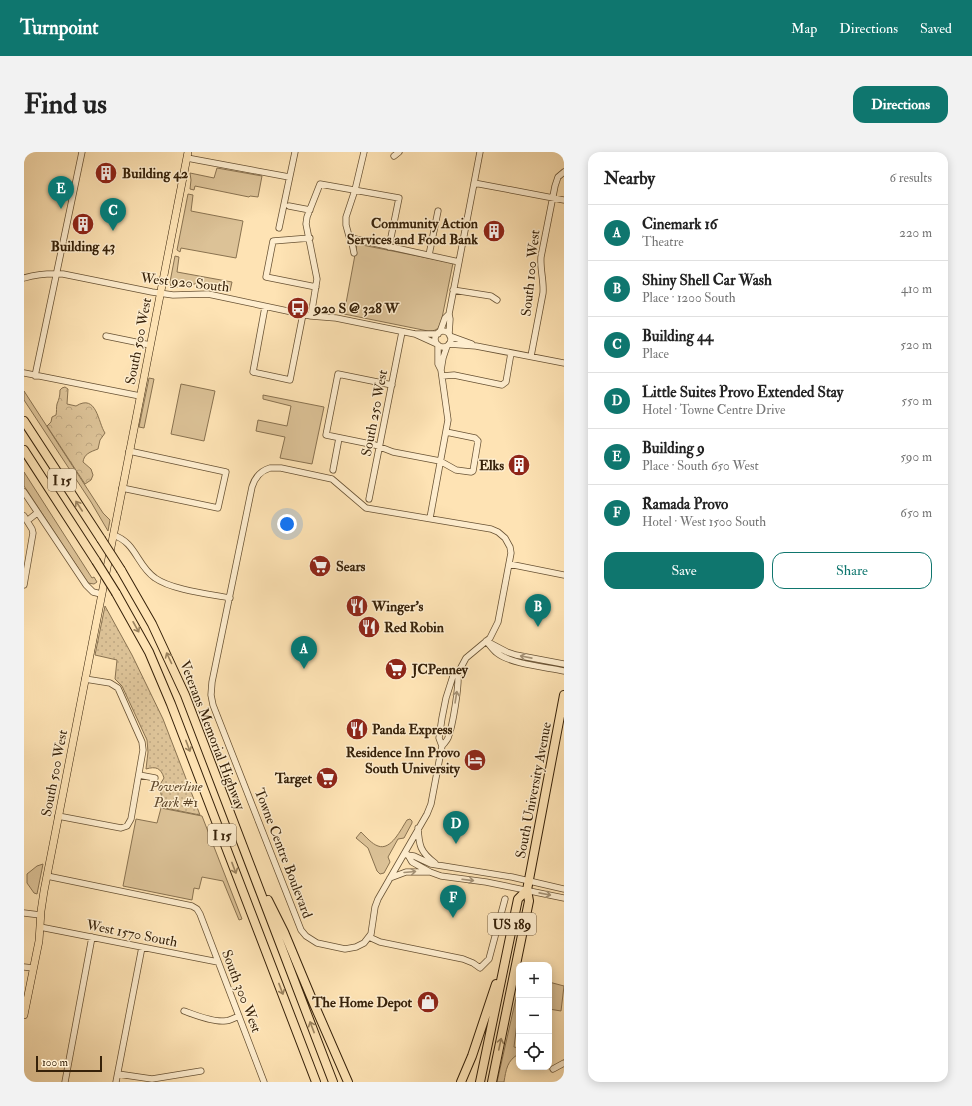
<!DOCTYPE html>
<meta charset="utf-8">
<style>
:root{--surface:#fff;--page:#f2f2f2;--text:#222;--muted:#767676;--line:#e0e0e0;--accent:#0f766e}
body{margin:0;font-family:"IM FELL Double Pica",serif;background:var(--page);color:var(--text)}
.controls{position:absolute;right:12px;bottom:12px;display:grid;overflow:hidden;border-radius:8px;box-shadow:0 2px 10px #0003}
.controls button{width:36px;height:36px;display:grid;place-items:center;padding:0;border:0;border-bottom:1px solid var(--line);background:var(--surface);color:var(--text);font:20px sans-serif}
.scale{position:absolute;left:12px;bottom:10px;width:66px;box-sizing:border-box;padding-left:4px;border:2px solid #362109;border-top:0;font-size:11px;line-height:14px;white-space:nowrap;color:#362109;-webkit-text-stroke:3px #feedce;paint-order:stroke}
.you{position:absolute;left:263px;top:372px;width:14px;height:14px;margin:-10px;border:3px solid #fff;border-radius:50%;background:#1a73e8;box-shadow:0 0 0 6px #1a73e833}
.badge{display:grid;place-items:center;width:26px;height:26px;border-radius:50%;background:var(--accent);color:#fff;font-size:13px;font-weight:700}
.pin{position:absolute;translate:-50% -33px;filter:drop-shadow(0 1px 2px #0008)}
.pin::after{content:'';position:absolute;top:21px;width:14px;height:12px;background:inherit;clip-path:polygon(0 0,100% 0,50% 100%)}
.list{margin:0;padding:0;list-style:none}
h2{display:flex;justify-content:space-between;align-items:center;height:52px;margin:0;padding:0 16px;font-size:17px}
h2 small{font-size:13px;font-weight:400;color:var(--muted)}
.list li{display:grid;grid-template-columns:26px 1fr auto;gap:12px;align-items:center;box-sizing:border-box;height:56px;padding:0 16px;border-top:1px solid var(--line)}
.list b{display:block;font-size:15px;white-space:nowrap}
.list p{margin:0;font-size:13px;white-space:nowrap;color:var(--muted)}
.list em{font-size:13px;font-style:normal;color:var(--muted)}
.actions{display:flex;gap:8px;padding:12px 16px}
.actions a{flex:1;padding:9px 0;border:1px solid var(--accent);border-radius:12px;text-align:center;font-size:14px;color:var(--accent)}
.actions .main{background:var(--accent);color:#fff}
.icon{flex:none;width:22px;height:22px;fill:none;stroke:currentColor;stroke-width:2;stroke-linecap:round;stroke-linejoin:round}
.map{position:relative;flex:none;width:540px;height:930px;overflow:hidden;border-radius:12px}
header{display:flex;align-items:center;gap:24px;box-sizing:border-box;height:56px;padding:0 20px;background:var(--accent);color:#fff}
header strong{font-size:19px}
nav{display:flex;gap:22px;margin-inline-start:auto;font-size:14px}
.intro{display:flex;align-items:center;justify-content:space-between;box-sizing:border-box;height:96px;padding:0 24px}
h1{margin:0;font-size:28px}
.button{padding:10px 18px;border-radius:12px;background:var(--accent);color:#fff;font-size:14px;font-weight:700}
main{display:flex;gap:24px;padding:0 24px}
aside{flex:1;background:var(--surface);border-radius:12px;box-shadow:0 2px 10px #0003}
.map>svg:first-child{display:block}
.grass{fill:#dcc297;stroke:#897250}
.forest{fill:url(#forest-crowns);stroke:#897250}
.park{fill:url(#park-dots);stroke:#897250}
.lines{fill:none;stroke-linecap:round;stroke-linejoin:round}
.minor-casing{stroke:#685234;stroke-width:7}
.major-casing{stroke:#362109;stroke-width:8}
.highway-casing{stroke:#362109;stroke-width:10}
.minor{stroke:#feedce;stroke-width:5.5}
.major{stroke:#fee3b4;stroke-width:7}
.highway{stroke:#fee3b4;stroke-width:8}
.highway-bridge-casing{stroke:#362109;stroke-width:10;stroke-linecap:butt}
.highway-bridge{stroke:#fee3b4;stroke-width:8}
.oneway{stroke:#9a825e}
.oneway2{stroke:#a49175}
.labels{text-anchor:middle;stroke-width:3;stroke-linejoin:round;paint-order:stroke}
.shield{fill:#feedce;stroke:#725e44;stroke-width:1}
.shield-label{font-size:13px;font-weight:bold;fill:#362109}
.poi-label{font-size:14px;font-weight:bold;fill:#362109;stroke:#feedce;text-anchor:start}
.street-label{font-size:14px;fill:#362109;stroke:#feedce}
.park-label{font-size:14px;font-style:italic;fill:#60492c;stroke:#feedce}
</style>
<header>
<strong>Turnpoint</strong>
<nav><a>Map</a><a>Directions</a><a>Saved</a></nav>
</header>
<div class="intro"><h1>Find us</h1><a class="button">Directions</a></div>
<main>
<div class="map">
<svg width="540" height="930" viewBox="0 0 540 930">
<defs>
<pattern id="forest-crowns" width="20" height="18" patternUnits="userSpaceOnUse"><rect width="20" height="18" fill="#dcc297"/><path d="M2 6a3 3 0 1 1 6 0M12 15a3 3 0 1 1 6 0" fill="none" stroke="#bda681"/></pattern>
<pattern id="park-dots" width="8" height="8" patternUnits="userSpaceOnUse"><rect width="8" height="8" fill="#dcc297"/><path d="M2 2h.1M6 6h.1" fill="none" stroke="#bda681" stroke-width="1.8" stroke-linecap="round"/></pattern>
</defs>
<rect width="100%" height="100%" fill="#fee3b4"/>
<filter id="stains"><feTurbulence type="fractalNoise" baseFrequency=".005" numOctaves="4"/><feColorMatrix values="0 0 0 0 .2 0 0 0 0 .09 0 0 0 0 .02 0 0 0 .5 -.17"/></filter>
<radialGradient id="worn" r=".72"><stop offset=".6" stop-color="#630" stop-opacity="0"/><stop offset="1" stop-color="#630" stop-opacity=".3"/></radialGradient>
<path class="grass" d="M193 16 238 24 234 45 226 44 225 45 171 34 170 38 166 37 167 28 166 21 190 26Z
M164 42 169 43 167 59 219 69 212 106 157 96 156 100 153 98Z
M333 92 429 111 417 171C414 178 411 179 404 179L320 162Z
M151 104 155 105 153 120 208 130 206 139 186 135 176 131 153 135 147 134 146 130Z
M125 226 130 227 120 276 115 275Z
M157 232 191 239 180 289 147 282Z
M0 239 79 361 86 368 84 379 67 350 0 248Z
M239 243 300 255 288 312 256 306 261 285 232 279 234 268 263 274 267 254 239 247Z
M0 320 68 426 70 425 73 430 70 432 64 431 6 343 0 334Z
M137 656 178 664 218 767 215 768 199 729 178 725 175 737 170 736 168 748 99 734 112 667 133 671Z
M386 667 388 669V671L380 686 374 687 364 705 366 710 360 721 356 722 353 719 344 696 332 686 337 680C342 685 348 692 354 694 367 699 377 677 383 668Z
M19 712 13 742 10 741 3 731V722L13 714Z
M525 830 540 834 537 859 525 857Z
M495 833V855L490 895 495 896V902C483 908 482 918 480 930H473Z"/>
<path class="forest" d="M41 235 44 237 43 252 52 254C73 241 74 271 81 281L76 288 74 297C66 300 60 302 59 310L67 317 69 323 67 328 61 332 23 274 27 270 28 265 32 263C33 259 32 256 33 252 35 247 36 244 36 238L38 236Z"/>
<path class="park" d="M81 454 108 503 139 567 176 663 136 655 138 646 135 634 140 626C137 616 132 614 122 617L124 600 123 588 98 534 91 527 93 508 71 503Z"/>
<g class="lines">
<g class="minor-casing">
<path id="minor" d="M340 0 331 38 322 65V73L325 84 327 86 435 110
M370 4 375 0
M163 6 265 25
M450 31 540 48
M265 54 286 58
M255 76 271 0
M286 86 249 89 242 125 292 135
M327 86 330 101
M405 103 414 59
M0 126C14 122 25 121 39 122L128 140 149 143 184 142 287 164 312 166 391 182H414
M429 138 467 144 473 148
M241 155 229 220 266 228 279 162
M287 164 293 127 282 72 283 65 296 32 375 46 365 95
M411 187a8 8 0 1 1 16 0a8 8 0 1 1-16 0Z
M416 180 421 166 425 162
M391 182 413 192
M425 182 426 167 425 162 456 0
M82 184 126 193
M426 184 448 192
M425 192 452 194 540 211
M507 204 519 141C520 129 516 117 517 105L531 34 534 25 540 20
M417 218 419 206 423 194
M0 221 116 244
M11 224 58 0
M418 224 430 223 478 233 482 230 487 201
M368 233 314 222 302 283 351 293 369 300 416 309 432 318 447 320 449 319 454 289 451 286 422 280
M246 316H257L308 327 342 356 467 377 474 380 481 386 486 395 487 401 474 470 466 486 442 506 434 521 429 524 422 546 418 566 415 586 418 594 407 652 403 662 354 747 351 755 347 782 340 791 332 795 321 797 293 791 282 784 277 778 189 553 187 543 188 530 228 335C231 325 236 319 246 316Z
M309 318 315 286
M98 336 194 356 202 320 105 299
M0 340 62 433 69 440 77 442
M345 347 378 180
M0 364 8 377 9 381 0 433
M406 366 424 268 417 218 414 212V193
M3 369 13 361
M89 383C112 390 113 414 131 426 148 438 185 442 206 446
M485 412 540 423
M462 489C466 493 469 498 473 501 487 512 521 515 540 519
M464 490 483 500 492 503 540 512
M418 594C420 591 423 589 424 586 429 573 435 535 434 521
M115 623 131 626
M34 664 97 676 103 674 107 667 119 598 118 590 94 536 86 531 61 527
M394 676C395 693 396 700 411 711
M383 703 390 704 407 712 488 725 540 737
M384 703 388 710 406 720 417 724 462 730 540 746
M23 724 168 754 173 757 176 762 240 930
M366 726 382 720H404
M0 761 16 763
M16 775 194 810
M345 785 356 790 439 807 449 811 456 816 465 807 481 747
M0 815 9 816
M160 859C171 863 188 870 200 869 206 869 210 866 215 864
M529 917 540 911
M94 922 128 927 177 919
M41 930 68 785
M92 930 118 795"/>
</g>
<g class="major-casing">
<path id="major" d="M0 863 15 789 17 759 20 739 164 0"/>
</g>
<g class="highway-casing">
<path id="highway" d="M0 269 77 387
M0 298 72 409
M97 418 128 472 161 543 309 930
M92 441 125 500 147 552 292 930
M244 748 260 780 290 852 324 930
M437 930 448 904 472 832
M456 930 494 747 503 738
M468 930 505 749 503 738 540 543"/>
</g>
<use href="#minor" class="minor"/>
<use href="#major" class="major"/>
<use href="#highway" class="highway"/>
<g class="highway-bridge-casing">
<path id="highway-bridge" d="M77 387 97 418
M72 409 92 441"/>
</g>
<use href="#highway-bridge" class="highway-bridge"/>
</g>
<defs><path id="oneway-shaft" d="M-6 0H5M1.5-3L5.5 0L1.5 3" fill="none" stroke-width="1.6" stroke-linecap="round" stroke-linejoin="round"/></defs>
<g class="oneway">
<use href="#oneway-shaft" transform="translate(55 354) rotate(-123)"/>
<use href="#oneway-shaft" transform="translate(112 475) rotate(61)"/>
<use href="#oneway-shaft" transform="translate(145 506) rotate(-115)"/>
<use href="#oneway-shaft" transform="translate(164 594) rotate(69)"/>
<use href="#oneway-shaft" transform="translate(210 716) rotate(69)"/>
<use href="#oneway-shaft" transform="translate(257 837) rotate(69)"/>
<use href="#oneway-shaft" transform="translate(288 875) rotate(-111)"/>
<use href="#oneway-shaft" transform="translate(476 892) rotate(-78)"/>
</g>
<g class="oneway2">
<use href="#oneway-shaft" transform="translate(502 505) rotate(-169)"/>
<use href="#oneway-shaft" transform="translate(432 545) rotate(-81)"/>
<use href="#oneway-shaft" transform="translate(386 720) rotate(-5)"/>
<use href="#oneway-shaft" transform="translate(444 728) rotate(7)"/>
<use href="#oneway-shaft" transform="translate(521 742) rotate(11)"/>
</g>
<defs>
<g id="building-disc" transform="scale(1.15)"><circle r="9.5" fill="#8f2418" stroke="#feedce"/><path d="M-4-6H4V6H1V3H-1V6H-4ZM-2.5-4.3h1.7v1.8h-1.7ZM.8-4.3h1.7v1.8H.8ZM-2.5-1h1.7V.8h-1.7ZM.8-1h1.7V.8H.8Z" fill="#fff"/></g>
<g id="bus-disc" transform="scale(1.15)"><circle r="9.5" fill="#8f2418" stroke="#feedce"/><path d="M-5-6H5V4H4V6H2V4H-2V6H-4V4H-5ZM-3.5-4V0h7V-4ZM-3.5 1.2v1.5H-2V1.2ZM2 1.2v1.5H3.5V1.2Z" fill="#fff"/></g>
<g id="supermarket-disc" transform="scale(1.15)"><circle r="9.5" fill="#8f2418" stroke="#feedce"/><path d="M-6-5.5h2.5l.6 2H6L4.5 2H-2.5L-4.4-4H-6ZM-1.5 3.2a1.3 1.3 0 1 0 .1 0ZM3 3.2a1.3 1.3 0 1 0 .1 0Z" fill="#fff"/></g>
<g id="restaurant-disc" transform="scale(1.15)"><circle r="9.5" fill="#8f2418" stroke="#feedce"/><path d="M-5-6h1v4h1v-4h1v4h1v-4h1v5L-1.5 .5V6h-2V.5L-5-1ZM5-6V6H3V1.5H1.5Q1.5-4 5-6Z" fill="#fff"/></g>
<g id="hotel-disc" transform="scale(1.15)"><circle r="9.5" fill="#8f2418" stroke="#feedce"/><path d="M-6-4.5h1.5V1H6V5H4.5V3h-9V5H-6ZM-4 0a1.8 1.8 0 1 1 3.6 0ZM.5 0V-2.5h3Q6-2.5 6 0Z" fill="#fff"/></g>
<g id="shop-disc" transform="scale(1.15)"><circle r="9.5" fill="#8f2418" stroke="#feedce"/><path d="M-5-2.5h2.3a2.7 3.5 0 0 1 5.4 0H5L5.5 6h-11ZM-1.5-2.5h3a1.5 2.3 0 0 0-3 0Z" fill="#fff"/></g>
</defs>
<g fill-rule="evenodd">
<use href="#building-disc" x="82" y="21"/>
<use href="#building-disc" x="59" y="72"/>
<use href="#building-disc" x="470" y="79"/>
<use href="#bus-disc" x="274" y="156"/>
<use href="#building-disc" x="495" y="313"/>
<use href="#supermarket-disc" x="296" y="414"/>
<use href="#restaurant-disc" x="333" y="454"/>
<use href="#restaurant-disc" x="345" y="475"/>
<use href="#supermarket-disc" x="372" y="517"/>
<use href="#restaurant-disc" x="333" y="577"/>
<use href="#hotel-disc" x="451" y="608"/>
<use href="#supermarket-disc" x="303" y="626"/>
<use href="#shop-disc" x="404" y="850"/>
</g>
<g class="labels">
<g class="shield">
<rect x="24" y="317" width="28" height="22" rx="3"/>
<rect x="184" y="672" width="28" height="22" rx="3"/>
<rect x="464" y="761" width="48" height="22" rx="3"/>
</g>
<g class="shield-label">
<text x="38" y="333">I 15</text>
<text x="198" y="688">I 15</text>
<text x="488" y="777">US 189</text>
</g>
<g class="poi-label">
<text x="98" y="26">Building 42</text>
<text x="454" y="76" text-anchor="end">Community Action<tspan x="454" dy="16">Services and Food Bank</tspan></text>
<text x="59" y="99" text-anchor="middle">Building 43</text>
<text x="290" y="161">920 S @ 328 W</text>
<text x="480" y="318" text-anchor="end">Elks</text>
<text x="312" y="419">Sears</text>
<text x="348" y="459">Winger's</text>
<text x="360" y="480">Red Robin</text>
<text x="388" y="522">JCPenney</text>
<text x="348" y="582">Panda Express</text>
<text x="436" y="605" text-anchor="end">Residence Inn Provo<tspan x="436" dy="16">South University</tspan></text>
<text x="288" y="631" text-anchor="end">Target</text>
<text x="388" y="855" text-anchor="end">The Home Depot</text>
</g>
<g class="street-label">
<text transform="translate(506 121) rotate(-84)" y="5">South 100 West</text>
<text transform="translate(161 130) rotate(6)" y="5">West 920 South</text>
<text transform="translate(114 189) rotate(-79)" y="5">South 500 West</text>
<text transform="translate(350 261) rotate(-79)" y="5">South 250 West</text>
<text transform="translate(189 583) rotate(69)" y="5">Veterans Memorial Highway</text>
<text transform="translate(30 621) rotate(-79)" y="5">South 500 West</text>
<text transform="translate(509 638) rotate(-79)" y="5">South University Avenue</text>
<text transform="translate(260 701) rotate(69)" y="5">Towne Centre Boulevard</text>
<text transform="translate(108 781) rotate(11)" y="5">West 1570 South</text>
<text transform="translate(218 839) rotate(69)" y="5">South 300 West</text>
</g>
<g class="park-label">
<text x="152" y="639">Powerline<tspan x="152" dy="16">Park #1</tspan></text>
</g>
</g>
<rect width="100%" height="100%" filter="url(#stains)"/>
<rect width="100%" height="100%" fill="url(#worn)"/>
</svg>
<div class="controls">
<button>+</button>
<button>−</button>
<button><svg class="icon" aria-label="locate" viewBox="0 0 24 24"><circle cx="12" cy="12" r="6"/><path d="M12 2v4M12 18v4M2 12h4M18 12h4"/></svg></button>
</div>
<div class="scale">100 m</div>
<div class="you"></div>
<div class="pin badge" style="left:280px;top:517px">A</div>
<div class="pin badge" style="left:514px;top:475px">B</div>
<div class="pin badge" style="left:89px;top:79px">C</div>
<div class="pin badge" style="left:432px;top:692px">D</div>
<div class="pin badge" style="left:37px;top:57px">E</div>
<div class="pin badge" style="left:429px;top:766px">F</div>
</div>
<aside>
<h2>Nearby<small>6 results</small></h2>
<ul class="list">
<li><span class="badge">A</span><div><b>Cinemark 16</b><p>Theatre</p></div><em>220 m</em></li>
<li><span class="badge">B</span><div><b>Shiny Shell Car Wash</b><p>Place · 1200 South</p></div><em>410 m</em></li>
<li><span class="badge">C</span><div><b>Building 44</b><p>Place</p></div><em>520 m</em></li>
<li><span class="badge">D</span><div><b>Little Suites Provo Extended Stay</b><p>Hotel · Towne Centre Drive</p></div><em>550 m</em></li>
<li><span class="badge">E</span><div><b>Building 9</b><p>Place · South 650 West</p></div><em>590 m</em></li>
<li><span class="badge">F</span><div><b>Ramada Provo</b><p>Hotel · West 1500 South</p></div><em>650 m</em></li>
</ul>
<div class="actions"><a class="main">Save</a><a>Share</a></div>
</aside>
</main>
